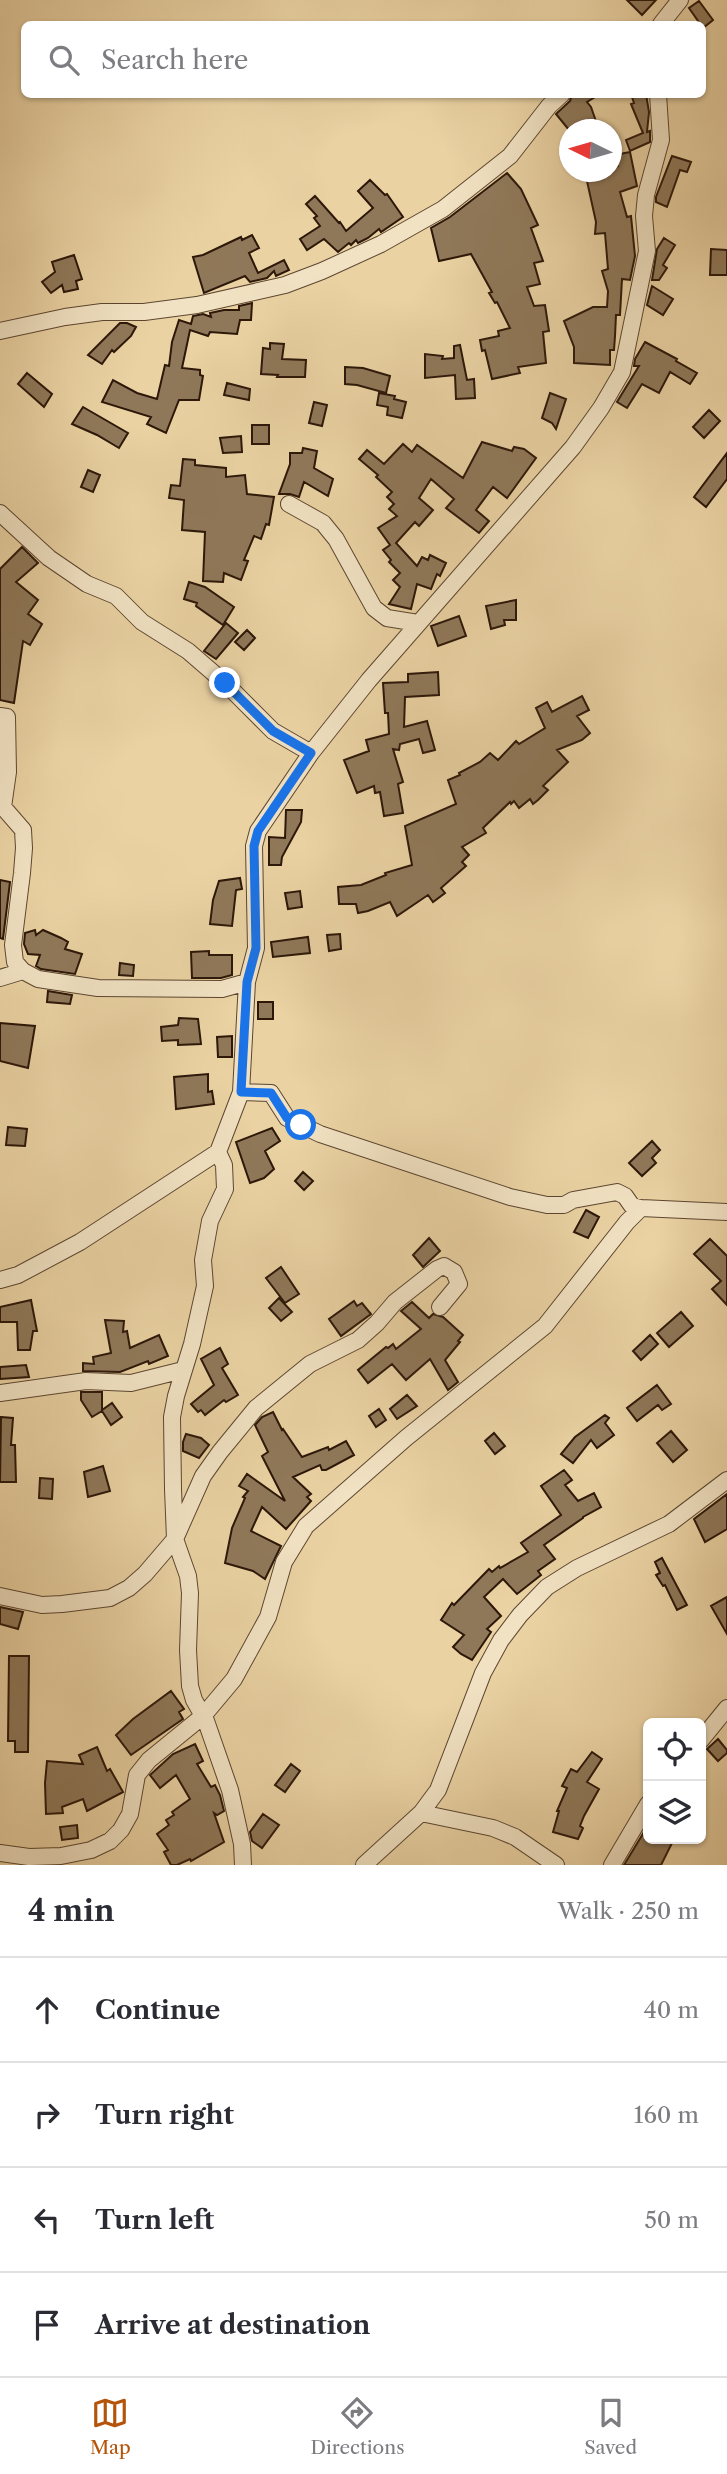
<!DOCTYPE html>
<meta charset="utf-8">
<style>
:root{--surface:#fff;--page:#f2f2f3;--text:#2b2b33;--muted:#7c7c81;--line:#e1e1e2;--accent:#b45309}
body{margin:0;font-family:"Libre Caslon Text",serif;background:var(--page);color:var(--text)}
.controls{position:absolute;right:21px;bottom:21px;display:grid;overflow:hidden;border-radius:10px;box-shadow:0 2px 5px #0004}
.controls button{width:63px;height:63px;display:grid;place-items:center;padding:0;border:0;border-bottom:2px solid var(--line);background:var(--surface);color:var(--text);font:35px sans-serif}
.compass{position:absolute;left:559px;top:119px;width:63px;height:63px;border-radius:50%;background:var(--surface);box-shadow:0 2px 5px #0004;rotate:275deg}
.stop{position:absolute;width:21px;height:21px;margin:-16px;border:5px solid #1a73e8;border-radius:50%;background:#fff}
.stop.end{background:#1a73e8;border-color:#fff;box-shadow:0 2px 7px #0008}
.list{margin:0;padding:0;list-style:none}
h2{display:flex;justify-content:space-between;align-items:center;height:91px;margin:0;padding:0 28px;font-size:30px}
h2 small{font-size:23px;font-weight:400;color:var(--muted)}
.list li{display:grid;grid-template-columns:46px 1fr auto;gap:21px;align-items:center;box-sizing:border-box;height:105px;padding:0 28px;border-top:2px solid var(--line)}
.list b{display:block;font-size:26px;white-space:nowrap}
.list em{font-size:23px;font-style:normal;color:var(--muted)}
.icon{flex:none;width:38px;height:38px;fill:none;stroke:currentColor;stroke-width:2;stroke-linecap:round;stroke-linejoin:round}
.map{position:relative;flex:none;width:727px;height:1865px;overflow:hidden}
.search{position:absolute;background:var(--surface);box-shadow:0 2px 5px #0004;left:21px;right:21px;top:21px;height:77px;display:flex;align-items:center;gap:18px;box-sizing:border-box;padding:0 24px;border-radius:10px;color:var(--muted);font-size:26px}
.sheet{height:511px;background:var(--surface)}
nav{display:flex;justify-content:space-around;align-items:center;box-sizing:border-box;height:98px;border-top:2px solid var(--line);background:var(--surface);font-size:19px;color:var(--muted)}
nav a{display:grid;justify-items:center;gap:4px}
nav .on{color:var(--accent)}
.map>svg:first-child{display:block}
.building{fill:#8f7859;stroke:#2c1709;stroke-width:2}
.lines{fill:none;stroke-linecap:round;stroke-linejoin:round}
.street-casing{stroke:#5c4630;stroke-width:18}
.street{stroke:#f1e2c3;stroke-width:16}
.route{stroke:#1a73e8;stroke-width:9}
</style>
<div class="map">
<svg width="727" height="1865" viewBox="0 0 727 1865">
<rect width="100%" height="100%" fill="#ead2a3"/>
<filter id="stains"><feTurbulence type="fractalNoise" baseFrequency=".00286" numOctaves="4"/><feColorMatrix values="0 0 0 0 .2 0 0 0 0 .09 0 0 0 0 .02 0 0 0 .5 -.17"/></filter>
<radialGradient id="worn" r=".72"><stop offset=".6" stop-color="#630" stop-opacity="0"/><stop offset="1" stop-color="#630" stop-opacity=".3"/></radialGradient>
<path class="building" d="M627 0H656L642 15Z
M699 1 713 20 703 28 689 8Z
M572 94H600L587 102 591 107 599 130H569L556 114 570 101Z
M631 94H646L649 112 647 132 650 131V142L630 151 626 140 643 133 631 104 634 103Z
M630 152 637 186 620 192 627 217 631 216 635 256 630 280 622 279 620 315H616L615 336 614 350H610V365L574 363V347L564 321 593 307H607L608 291 602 271 608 269 605 233 595 234 596 222 585 172H612V168L618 166 615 155Z
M672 156 691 162 687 172 680 170 667 207 656 202V197Z
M507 173 521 189 538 225 531 228 543 261 534 263 540 284 527 287 534 306 545 305 549 331 543 332 546 363 518 367 520 373 492 379 485 350 482 351 480 340 499 336 498 331 510 328 497 302 495 303 489 293 492 292 471 254 439 261 431 228 450 217Z
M370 180 385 195 387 194 403 217 381 232 379 229 368 238 358 243 356 240 351 245 349 243 338 252 324 239 307 250 300 239 320 226 314 218 317 216 306 204 315 196 339 223 340 222 346 231 373 208 358 191Z
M252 235 259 248 249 253 258 273 284 260 289 270 276 276 274 271 267 278 250 282 245 276 204 293 193 257 203 255 241 237 242 240Z
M664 238 675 245 663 265 667 268 659 280H652L657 249Z
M711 249 727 250V275H710Z
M74 255 82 279 76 281 78 289 64 292 62 285 51 293 42 282 55 272 52 262Z
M652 286 673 299 663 315 647 305Z
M252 303 251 320H240L237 334 210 332 208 336 190 330 182 368 200 370V375L203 376 199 400H179L166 433 147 424 151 417 102 402 113 380 137 393 157 399 165 365 169 366 172 342 179 320 191 324 193 316 203 314 211 317 210 313 224 310H239V306Z
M120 323H127L136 327 131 336 114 352 112 350 102 364 88 355Z
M645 342 677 359 676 361 697 373 690 384 670 372 659 393 642 384 627 408 617 402 639 366H634L635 359Z
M270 343 284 344 282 359 306 360 305 377H277L278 375 261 374 263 348 270 349Z
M460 345 467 380 474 379 475 398 456 399 455 375 425 378V354L443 356 442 359 454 358V346Z
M345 367 363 368 390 376 386 393 357 385 345 384Z
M27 373 52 394 44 407 18 384Z
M227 383 250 389 249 400 224 395Z
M379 393 395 396 394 399 406 402 402 418 387 415 388 407 377 405Z
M550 393 566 399 556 429 552 423 542 418Z
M314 402 327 405 322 426 309 423Z
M83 407 128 433 119 448 97 435 72 424Z
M709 410 720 421 704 438 693 427Z
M252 425H269V444H252Z
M241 436 242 452 223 453 220 438Z
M482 442 512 451 514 447 524 449 536 458 507 498 493 487 476 510 489 521 479 533 446 508 454 499 431 479 419 498 433 510 419 526 415 522 396 543 417 566 422 557 428 560 430 555 446 563 440 576 437 574 431 589 417 584 411 609 389 604 400 587 393 580 400 573 389 562 391 560 383 550 390 545 378 528 397 516 389 509 394 504 387 497 392 492 376 477 378 475 359 459 367 450 384 464 403 444 412 452 417 445 463 478Z
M303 448 317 451 314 468 333 479 328 496 304 482 299 497 290 494H279L290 464V453H302Z
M727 453V479L706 507 694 497Z
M183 459 195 460V465L226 468V477L245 475 247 494 274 497 269 525 266 524 261 539 254 536 244 560 248 561 241 580 224 573 223 582 203 581 205 532 182 530 184 500 169 498 171 485 180 486Z
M88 470 100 475 93 492 81 487Z
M22 547 38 563 16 582 38 600 28 614 42 624 30 645 23 641 14 703 0 700V569Z
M189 582 205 587 234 607 223 625 196 606 197 603 184 599Z
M516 600V620H504L505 625 491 629 486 606Z
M459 616 466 636 438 646 431 626Z
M226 623 238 633 216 659 204 651Z
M247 630 255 638 244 650 235 642Z
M438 672 439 695 405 697 404 727 427 721 435 750 423 753 419 739 400 744 399 750 393 749 403 782 398 784 403 813 384 816 380 792 375 793 374 786 357 793 344 760 369 751 366 740 389 734 388 713H385L383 683 408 682V674Z
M582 696 589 710 577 716 590 733 582 740 557 750 568 762 543 786 548 790 538 800 533 804 530 799 519 808 514 801 511 804 510 802 483 828 486 833 462 847 469 855 462 862 466 866 441 888 445 893 433 902 428 895 397 916 390 902 368 911 358 913 356 904H339L338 887 361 885 386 875 385 873 412 865 405 826 456 804 448 780 460 775 459 773 480 762 490 753 498 760 516 741 519 744 545 728 536 708 547 702 552 712Z
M286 810H302L301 822 282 857 281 865H269V837L285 838Z
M240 878 242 889 236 890 232 926 210 924 213 900 219 881Z
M0 880 10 882 3 939 0 938Z
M300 891 302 907 288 909 285 893Z
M35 930 36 935 43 930 61 938 68 942 65 949 82 954 75 974 41 969 36 966 40 955 28 954 24 944 25 933Z
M340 934 341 949 329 951 327 935Z
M308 937 310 953 273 957 271 942Z
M209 951V955H232V975L221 978H192L191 952Z
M120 963 134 965 133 976 119 975Z
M48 991 72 995 70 1004 47 1002Z
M258 1002H273V1019H258Z
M179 1018 198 1019 201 1044 178 1045V1040L162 1041 161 1027 178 1025Z
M0 1023 35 1026 28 1068 0 1061Z
M232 1036V1057H218L217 1037Z
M208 1074V1092L212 1091 214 1104 176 1109 174 1077Z
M8 1127 27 1129 25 1146 6 1145Z
M272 1128 280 1141 265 1151 274 1169 264 1178 250 1183 236 1142Z
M652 1141 660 1150 652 1158 656 1163 642 1176 629 1163Z
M303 1172 313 1181 304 1190 295 1181Z
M586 1210 599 1217 588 1238 574 1232Z
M429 1238 440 1251 423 1267 413 1255Z
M710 1239 727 1256V1305L712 1289 721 1281 694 1254Z
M281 1267 299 1294 285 1303 266 1278Z
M279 1298 292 1312 281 1321 269 1308Z
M31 1300 37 1331H33L30 1350H18L17 1322H0V1307Z
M354 1301 357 1306 362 1303 371 1314 341 1336 329 1319Z
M412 1302 429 1318 433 1314 443 1317 463 1335 458 1341 460 1342 445 1360 458 1382 448 1390 430 1359 406 1380 392 1364 368 1383 358 1370 386 1347 388 1348 393 1344 396 1349 421 1329 401 1311Z
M681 1312 693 1326 669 1347 657 1333Z
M105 1320 124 1321 123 1332 127 1331 130 1348 159 1335 168 1356 149 1364 148 1361 120 1372 83 1371V1363L94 1364 93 1357 111 1353Z
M650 1335 658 1344 641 1360 633 1351Z
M220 1348 228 1364 222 1368 238 1395 226 1402 224 1400 205 1415 201 1410 198 1412 191 1404 214 1385 201 1359Z
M26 1365 29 1377 0 1379V1367Z
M657 1385 671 1404 662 1410 658 1405 637 1421 627 1408Z
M81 1392H102V1410L112 1403 122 1417 111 1425 102 1411 92 1417 81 1400Z
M407 1395 417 1406 397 1419 390 1409Z
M379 1409 386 1420 376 1427 369 1416Z
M273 1412 282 1430 283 1429 302 1457 328 1447 329 1450 346 1441 354 1455 326 1470H322L320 1465 293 1477 311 1494 307 1497 311 1501 286 1529 262 1507 251 1531 281 1546 265 1579 253 1571 225 1563 232 1528 245 1498 243 1497 248 1491 239 1486 247 1474 285 1501 262 1456 268 1452 255 1425 262 1417Z
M605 1415 609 1418 605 1423 614 1435 597 1448 591 1440 573 1463 561 1454 575 1437Z
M1 1417 13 1418 11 1445H15L16 1482H0Z
M671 1431 687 1450 673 1462 657 1443Z
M494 1433 505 1446 495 1454 485 1441Z
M186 1434 201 1438 209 1445 199 1458 183 1451V1442Z
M103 1466 110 1491 88 1497 84 1472Z
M564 1470 572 1480 565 1485 578 1501 594 1493 601 1507 583 1517V1518L544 1545 555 1559 538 1571 541 1575 517 1594 503 1579 484 1597 501 1616 487 1629 491 1632 472 1660 461 1654 453 1647 464 1635 441 1620 452 1603 454 1605 489 1569 492 1572 499 1566 500 1568 528 1552 521 1543 561 1515 541 1486Z
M40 1478 53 1479 52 1499 39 1498Z
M727 1494V1529L705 1542 694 1519Z
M662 1558 687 1605 677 1610 665 1585 663 1586 656 1575 660 1573 655 1562Z
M727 1597V1634L711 1606Z
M0 1607 23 1612 18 1629 0 1624Z
M9 1656H29L28 1752H15V1741H8Z
M171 1691 184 1709 179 1712 183 1719 131 1755 116 1735 133 1719Z
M718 1739 727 1750V1753L718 1761 707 1749Z
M195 1744 203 1761 197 1764 211 1787 215 1785 220 1795 224 1811 217 1815 214 1813 224 1842 191 1861 190 1859 177 1865H171L164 1852 168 1850 157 1834 169 1825 166 1820 174 1815 172 1812 190 1799 176 1775 160 1788 150 1775 173 1754Z
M97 1747 107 1771 110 1769 123 1792 87 1811 83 1799 62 1807 63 1813 46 1814 45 1783 47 1761 83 1764 79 1755Z
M592 1752 602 1759 587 1782 599 1789 584 1816 580 1826 583 1828 578 1839 553 1832 559 1811H557L567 1788 562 1786 571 1769 577 1772Z
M291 1764 300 1771 285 1792 275 1785Z
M263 1814 279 1825 262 1848 252 1841 250 1832Z
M77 1825 78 1838 62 1840 60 1827Z
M644 1832 648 1834V1839H674L661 1865H624Z"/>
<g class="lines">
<g class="street-casing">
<path id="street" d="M661 24 680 0
M0 331 65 317 102 312H144L197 305 285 285 322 271 381 244 443 209 510 156 549 106 562 94
M289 504 323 523 336 539 374 608 387 618 418 623
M0 513 49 558 87 584 116 596 142 622 188 651 225 683 273 731 311 753
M0 716 7 717 8 772 3 807 23 830 24 848 22 873 13 945 15 962 23 971 38 979 98 988 222 989 247 982
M0 978 23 971
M241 1092 271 1093 287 1118 320 1134 510 1197 547 1205H564L573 1200 617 1192 625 1196 632 1206 641 1208 727 1212
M0 1280 18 1275 80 1242 218 1152
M0 1393 86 1381 131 1383 183 1370
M0 1596 42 1605 62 1604 110 1598 129 1588 145 1574 175 1539 203 1476 220 1452 256 1408 310 1364 358 1340 377 1323 395 1302 437 1269 444 1266 454 1272 459 1284 440 1307
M701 1740 727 1708
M421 1813 493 1828 515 1837 556 1865
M0 1853 29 1857 61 1856 91 1850 110 1841 121 1830 130 1814 137 1775 149 1760 203 1716 234 1679 268 1617 284 1562 306 1526 406 1438 545 1326 627 1222 641 1208
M243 1865 242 1844 230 1790 206 1721 194 1700 190 1686 188 1650 190 1593 188 1576 175 1539 173 1489 172 1417 176 1396 192 1344 205 1286 203 1260 210 1221 225 1189 224 1165 218 1152 241 1092 247 982 256 948 254 846 258 831 311 753 369 680 573 447 601 408 622 372 647 251 644 216 646 195 661 140 658 94
M364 1865 421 1813 438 1790 483 1673 501 1640 520 1615 547 1587 577 1568 669 1524 727 1480
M612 1865 648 1804"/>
</g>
<use href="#street" class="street"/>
</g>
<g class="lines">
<path class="route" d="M225 683 273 731 311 753 258 831 254 846 256 948 247 982 241 1092 271 1093 287 1118 301 1125"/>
</g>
<rect width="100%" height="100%" filter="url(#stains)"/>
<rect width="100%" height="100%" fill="url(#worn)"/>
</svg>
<div class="controls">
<button><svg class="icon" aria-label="locate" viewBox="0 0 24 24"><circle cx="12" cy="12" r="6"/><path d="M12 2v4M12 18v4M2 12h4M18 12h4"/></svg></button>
<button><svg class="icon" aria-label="layers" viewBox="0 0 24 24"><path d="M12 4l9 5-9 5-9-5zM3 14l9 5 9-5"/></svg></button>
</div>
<svg class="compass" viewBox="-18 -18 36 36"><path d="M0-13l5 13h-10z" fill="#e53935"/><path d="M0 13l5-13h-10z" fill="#7c7c81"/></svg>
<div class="stop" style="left:301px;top:1125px"></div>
<div class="stop end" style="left:225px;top:683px"></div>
<div class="search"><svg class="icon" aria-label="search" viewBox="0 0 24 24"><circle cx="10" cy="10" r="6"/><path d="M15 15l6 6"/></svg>Search here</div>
</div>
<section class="sheet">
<h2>4 min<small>Walk · 250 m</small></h2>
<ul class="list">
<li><svg class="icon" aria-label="ahead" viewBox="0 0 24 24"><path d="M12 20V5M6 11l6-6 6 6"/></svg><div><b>Continue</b></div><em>40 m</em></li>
<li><svg class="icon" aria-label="right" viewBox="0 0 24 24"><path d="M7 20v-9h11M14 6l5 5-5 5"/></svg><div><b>Turn right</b></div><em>160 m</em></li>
<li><svg class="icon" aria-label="left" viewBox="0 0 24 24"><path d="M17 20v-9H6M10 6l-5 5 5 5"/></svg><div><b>Turn left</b></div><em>50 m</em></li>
<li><svg class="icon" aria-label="arrive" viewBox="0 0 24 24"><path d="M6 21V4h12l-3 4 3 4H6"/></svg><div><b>Arrive at destination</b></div></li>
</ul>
</section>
<nav>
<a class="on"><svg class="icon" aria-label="map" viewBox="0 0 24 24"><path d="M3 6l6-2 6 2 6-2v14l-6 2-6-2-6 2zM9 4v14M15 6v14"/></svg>Map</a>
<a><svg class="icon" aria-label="directions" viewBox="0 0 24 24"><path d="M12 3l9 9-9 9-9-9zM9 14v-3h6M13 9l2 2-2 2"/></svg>Directions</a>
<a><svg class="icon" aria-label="saved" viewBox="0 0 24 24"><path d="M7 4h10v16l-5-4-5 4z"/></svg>Saved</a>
</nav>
